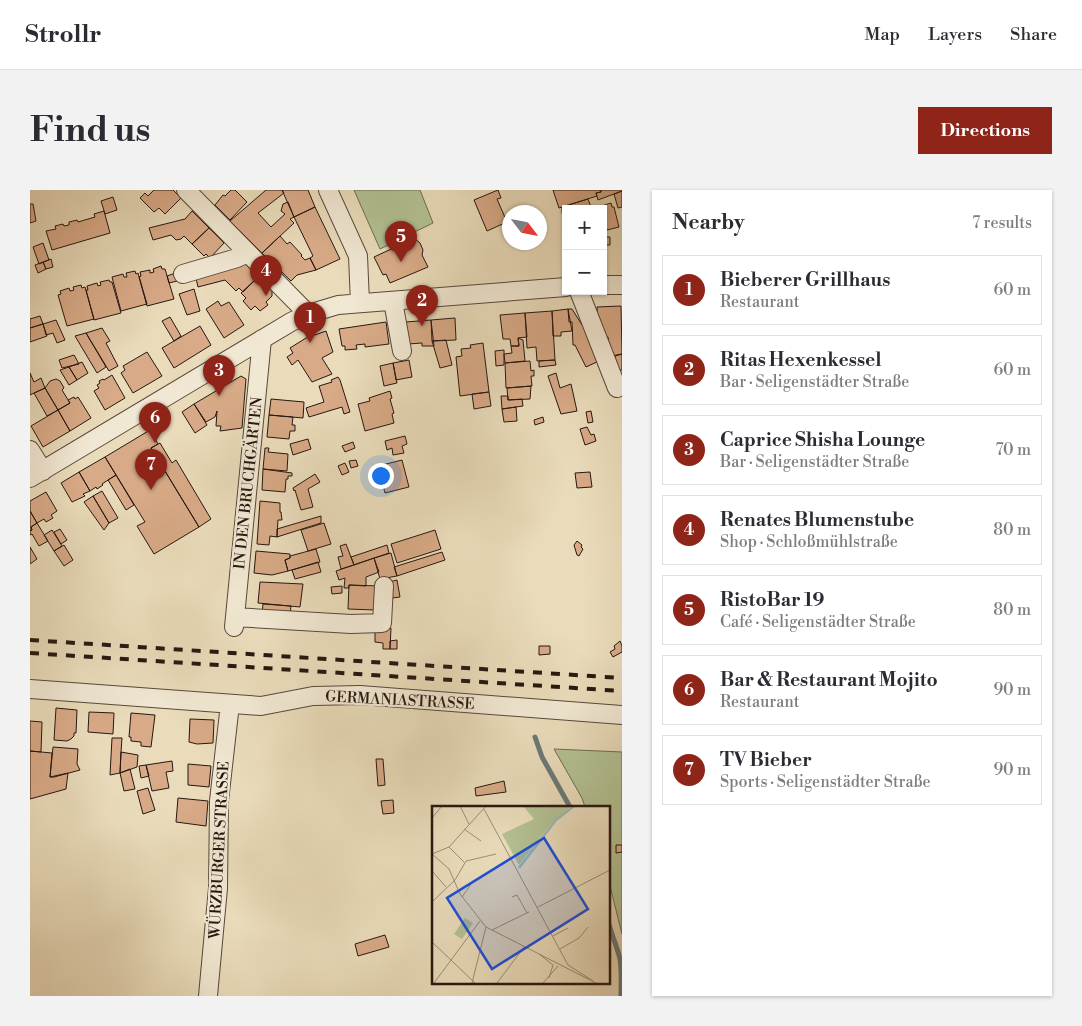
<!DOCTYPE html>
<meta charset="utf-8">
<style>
:root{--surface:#fff;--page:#f2f2f3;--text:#2b2b33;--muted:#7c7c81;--line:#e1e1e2;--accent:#8f2418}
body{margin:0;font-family:"Libre Bodoni",serif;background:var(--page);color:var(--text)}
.controls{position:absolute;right:15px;top:15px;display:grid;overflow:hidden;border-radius:0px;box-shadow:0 1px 4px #0004}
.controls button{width:45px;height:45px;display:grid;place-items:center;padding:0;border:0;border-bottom:1px solid var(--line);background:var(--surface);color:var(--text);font:25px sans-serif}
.compass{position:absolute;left:472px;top:15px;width:45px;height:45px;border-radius:50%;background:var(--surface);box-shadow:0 1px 4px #0004;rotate:122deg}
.you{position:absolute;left:350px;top:285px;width:18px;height:18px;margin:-12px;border:4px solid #fff;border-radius:50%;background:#1a73e8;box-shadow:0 0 0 8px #1a73e833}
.badge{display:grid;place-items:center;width:32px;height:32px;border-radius:50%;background:var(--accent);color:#fff;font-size:16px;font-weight:700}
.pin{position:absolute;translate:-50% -41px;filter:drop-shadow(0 1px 2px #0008)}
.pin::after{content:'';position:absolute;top:26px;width:18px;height:15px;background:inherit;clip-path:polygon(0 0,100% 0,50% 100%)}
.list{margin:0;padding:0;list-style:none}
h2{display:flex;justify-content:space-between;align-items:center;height:65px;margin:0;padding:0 20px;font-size:21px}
h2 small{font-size:16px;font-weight:400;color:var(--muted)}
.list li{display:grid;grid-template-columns:32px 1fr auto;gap:15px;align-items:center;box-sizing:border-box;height:70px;margin:0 10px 10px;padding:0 10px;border:1px solid var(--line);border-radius:0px}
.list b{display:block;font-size:19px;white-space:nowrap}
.list p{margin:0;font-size:16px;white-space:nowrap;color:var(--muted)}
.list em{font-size:16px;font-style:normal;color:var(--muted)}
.map{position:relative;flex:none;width:592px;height:806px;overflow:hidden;border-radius:0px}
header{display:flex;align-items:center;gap:30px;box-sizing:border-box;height:70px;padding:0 25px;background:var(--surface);border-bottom:1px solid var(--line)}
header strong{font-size:24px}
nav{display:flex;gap:28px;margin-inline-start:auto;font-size:18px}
.intro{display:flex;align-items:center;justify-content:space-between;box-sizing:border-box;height:120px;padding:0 30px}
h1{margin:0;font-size:35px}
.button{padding:12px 22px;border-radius:0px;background:var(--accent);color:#fff;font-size:18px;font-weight:700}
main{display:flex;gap:30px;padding:0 30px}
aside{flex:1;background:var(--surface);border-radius:0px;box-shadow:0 1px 4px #0004}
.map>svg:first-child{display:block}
.green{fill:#b3c193;stroke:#6d6c52}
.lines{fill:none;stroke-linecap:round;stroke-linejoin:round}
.stream{stroke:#6b7975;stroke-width:5}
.building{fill:#d8aa87;stroke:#271711}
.minor-casing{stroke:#58483c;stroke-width:20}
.minor{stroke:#f1e8d3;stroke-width:18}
.rail{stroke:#271711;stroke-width:4;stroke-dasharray:9 9;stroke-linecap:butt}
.labels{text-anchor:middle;stroke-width:4.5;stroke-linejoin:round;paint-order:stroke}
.street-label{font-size:15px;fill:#271711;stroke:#f1e8d3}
.inset-river{fill:none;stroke:#99bab7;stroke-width:2.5}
.inset-road{fill:none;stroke:#9c8d77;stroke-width:1}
.view{fill:#1d4ed8;fill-opacity:0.15;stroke:#1d4ed8;stroke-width:2.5}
.inset-edge{fill:none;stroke:#271711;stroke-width:2.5}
</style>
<header>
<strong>Strollr</strong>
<nav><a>Map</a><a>Layers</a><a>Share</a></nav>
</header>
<div class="intro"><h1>Find us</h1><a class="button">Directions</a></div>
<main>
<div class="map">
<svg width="592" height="806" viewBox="0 0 592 806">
<rect width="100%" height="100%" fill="#eadcbb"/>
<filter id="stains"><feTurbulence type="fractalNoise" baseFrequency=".004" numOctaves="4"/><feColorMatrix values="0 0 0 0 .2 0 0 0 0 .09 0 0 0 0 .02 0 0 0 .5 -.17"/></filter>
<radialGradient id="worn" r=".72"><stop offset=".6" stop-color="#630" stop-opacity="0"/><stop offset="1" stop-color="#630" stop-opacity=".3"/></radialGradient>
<path class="green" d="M324 0H390L403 33 350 59Z
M524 559 592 562V744L578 688V617H555L552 608Z"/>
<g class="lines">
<path class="stream" d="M505 547 512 567 540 617
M578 730C581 744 587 756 590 769 592 781 591 794 591 806"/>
</g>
<path class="building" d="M124 0H143L151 8 135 24 129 18 124 22 110 8 115 3 118 6Z
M201 0H205L217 12 200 30 185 15 193 5 195 6Z
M236 0H252L254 3 228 23 241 37 255 24 251 21 253 14 258 12 264 27 260 29 264 33 232 63 200 31Z
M252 0H278L285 17 264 27Z
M468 0 471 8 467 9 477 32 457 41 444 10Z
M523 0H570L571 2 566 3 567 6 529 18Z
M571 0H592V1L568 10 566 3 571 2Z
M592 1V17L588 18 584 4Z
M83 7 87 20 75 24 71 11Z
M558 9 561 17 565 19H536V29L532 23V17Z
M581 13 582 17H584L589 37 577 40 576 37 573 38V19L565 18Z
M0 14H3L6 31 0 33Z
M285 17 310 69 286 80 280 68 283 66 264 27Z
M74 21 80 43 22 60 16 41 26 39 25 36 33 34 34 36 39 35V32L47 30 48 32 65 27 64 24Z
M162 21 179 38 162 54 154 46 151 49 146 50 141 45 123 50 119 38 155 29Z
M179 38 194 53 180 68 176 64 174 66 162 54Z
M250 46 257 54 260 52 272 65 271 66 275 70 280 68 286 80 267 85 261 91 232 63Z
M573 47H580V55H573Z
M379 48H384L390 53 393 60 392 65 398 77 360 93 356 84 353 85 344 67 372 54 374 51Z
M13 53 19 70 9 74 3 57Z
M21 69 23 77 16 79 13 72Z
M213 71 228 87 213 102 209 98 206 101 195 90 168 97 165 84Z
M13 72 16 79 8 83 5 75Z
M131 76 132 79H135L144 109 117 116 109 87 111 86 110 82 120 80V83L124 82 123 79Z
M105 81 106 84 108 83 117 114 91 121 82 87 93 84 94 87H97L96 83Z
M148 82 151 90 139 93 137 86Z
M228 87 242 101V106L236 112 238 115 230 121 225 116 221 120 213 111 216 108 211 103Z
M79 90 80 92H82L91 123 64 130 56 100H58L57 96 67 93 68 96 71 95 70 92Z
M51 95 52 98 55 97 64 129 37 136 28 105 31 104 30 101 39 98 40 101 44 100 43 97Z
M164 99 170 121 157 125 149 104Z
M188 111 191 116 199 112 214 135 194 148 176 119Z
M591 116 592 164 581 166 578 147 572 146 568 136 567 117Z
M538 119H542L552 135 554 134 569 171 556 177 545 155H543L542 132H539Z
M538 119 542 141 531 142V146H523L522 121Z
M522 121 525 170 507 171 506 157 497 158 495 123Z
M495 123 497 147 488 148 489 156H481L480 149H473L470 125Z
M10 126 13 134 0 138V129Z
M140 127 151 146 144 151 132 131Z
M425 128 426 150 402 151 401 130Z
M26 130 35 150 27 153 23 143 16 145 13 134Z
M401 130 404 156H392V153L378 154 376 132Z
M356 132 359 154 335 157V154L326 155 327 159 315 160V156H312L309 139Z
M13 134 17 146 0 152V138Z
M170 136 181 155 144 178 132 158Z
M72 138 80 151 76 153 88 176 79 181 56 143Z
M296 141 303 162 292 168 302 184 282 192 268 170 262 175 257 167 263 163 260 158 276 148Z
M56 143 76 177 67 183 45 146Z
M488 148 493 150 495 171 475 173 474 164 482 163 481 156H489Z
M416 150 422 175 410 178 402 151Z
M453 153 459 202 430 206 426 167 432 166 431 159 441 158 440 155Z
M474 160V175L466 176 465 161Z
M117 162 132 186 103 203 91 183 95 180 93 176Z
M592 164V180L587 181 585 166Z
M44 165 49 174 32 178 29 170Z
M379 170 382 187 366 190 363 173Z
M525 170 526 175 509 177V171Z
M500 171 501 181 504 180V186H501L502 196 476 198 475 173Z
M52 172 58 183 47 190 39 177Z
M363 173 367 193 354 196 350 176Z
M39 177 47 190 39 195 30 180Z
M0 183 4 192 11 188 15 198 0 205Z
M526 183 530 198 541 194 547 221 531 224 518 186Z
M82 185 95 208 75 220 64 201 69 198 67 195 70 193 69 191 73 189 74 190Z
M211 186 216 189 212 238 190 241 191 236H186L187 221 185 227 176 232 164 214Z
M308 187 310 190 320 222 314 224 312 217 279 227 276 218 294 212 289 196 302 192 301 190Z
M26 189 30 191 34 198 32 200 40 213 28 220 15 198 20 191Z
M501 196 500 209 478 210 477 198Z
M15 198 28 220 17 226 4 203Z
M360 201 362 208 360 209 364 223 362 224 364 233 335 241 328 214 340 211 339 208Z
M459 202 461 216 444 219 442 204Z
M471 206H478V210L492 209 493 216 472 219Z
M44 207 45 209 48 207 61 228 40 241 28 220 40 213 38 210Z
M241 209 274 212 273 228 239 225Z
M164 214 177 235 165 243 152 222Z
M486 217 487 231 474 232 472 219Z
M28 220 40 241 13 257 1 236Z
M561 221 563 232 558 233 556 222Z
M239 225 263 227 262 235H265V241H260L259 249 237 247Z
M513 227 514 232 505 235 504 230Z
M557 237 561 245 564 244 566 251 555 255 550 239Z
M120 240 128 254 121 258 169 337 124 364 107 336 115 332 75 267Z
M375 246 377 254 372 256 374 263 363 265 362 258 357 260 355 251Z
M278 249 281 259 263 265 260 254Z
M323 252 325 258 315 262 312 256Z
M130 253 142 273 146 270 181 329 169 337 121 258Z
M235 258H239L238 262 258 264 257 281 233 279Z
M75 267 86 285 72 294 73 295 67 299 66 297 60 301 49 282Z
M326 270 328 276 321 278 319 271Z
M372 270 379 297 355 303 348 276Z
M315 273 319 282 312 285 308 276Z
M233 279 262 283V286H258V289H256L255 302 232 300Z
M49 282 60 301 53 304 55 306 42 312 31 293Z
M560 282 562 297 547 298 545 283Z
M285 284 290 292 278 299 283 317 271 320 265 300 264 301 263 298Z
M86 285 104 315 96 320 78 290Z
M72 301 88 328 79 333 63 306Z
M16 302 27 321 21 325 23 328 16 332 14 329 7 333 0 321V311Z
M63 306 79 333 74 340 54 312Z
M230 311 250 313V322H251L252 330H248L247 347 240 346 239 355 227 354Z
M0 321 7 333 1 337 2 340 0 341Z
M291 326V333L247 347V339Z
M7 333 18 351 9 356 2 344 0 345V341L2 340 1 337Z
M294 333 301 354 278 361 271 340Z
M30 339 37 350 31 354 24 342Z
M22 340 32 356 24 361 14 345Z
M405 340 411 359 367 373 361 354Z
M547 351 552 355 551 357 553 359 549 366 547 365 544 355Z
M316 354 324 375 311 379 308 367 313 366 310 356Z
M34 355 43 370 34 376 24 361Z
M357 355 359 363 324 375 321 367Z
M0 357 7 369 0 374Z
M286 359 290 372 258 381 255 370 260 368V366Z
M226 361 260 364V368L255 370 258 381 242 385 224 383Z
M412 362 415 370 367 386 364 377Z
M361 363 367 386 350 389 344 368Z
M344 368 349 382 336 387V396L319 395V398H314L315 388 309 390 306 381Z
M288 372 291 382 265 389 262 380Z
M367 390 370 407 362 408 359 392Z
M230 392 273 394 270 417 228 413Z
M319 395 350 396 345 420 318 419Z
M312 396V403L302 404 301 397Z
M233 414 261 416 260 425 232 424Z
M345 437 361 438 360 459H353V453L345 452Z
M367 450V459H360V451Z
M590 451 592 456V462L583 467 580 462 585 459 584 456Z
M509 456H520V464L509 465Z
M26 518 47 520 46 543H44V546L41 549 37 551 24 550Z
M59 522 84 523 83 544 58 542Z
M101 523 125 525 121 557 111 556V552L101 551V547H99Z
M160 529 184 530 183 553 167 554 159 552Z
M0 531 12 532 11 562 0 561Z
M82 548H92L91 562 90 583 80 585Z
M23 557 48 559 47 574 50 580 24 587H20Z
M0 561 22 563 20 587 38 583 36 599 0 609Z
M91 562 108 565 107 577 90 583Z
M346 569H353L355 595 348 596Z
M142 571 143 581 136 582 139 598 122 601 116 575Z
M158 574 181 576 179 597 158 595Z
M116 575 119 586 111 588 109 576Z
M100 579 105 599 94 601 90 583Z
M474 591 476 602 446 606 445 598Z
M118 598 125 620 113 624 107 601Z
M148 608 178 611 176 636 146 632Z
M363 610 364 623 353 624 351 611Z
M586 655H592V662L586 663Z
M355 745 359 757 328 766 325 754Z"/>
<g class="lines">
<g class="minor-casing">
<path id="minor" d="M156 0 278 124
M298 0 328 66 330 113
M153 84 207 68 218 63
M573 95H592
M549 101 587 198
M363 111 372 161
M0 260 13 281
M0 288 261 132 278 124 308 115 536 97
M205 427 321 434 352 433 354 396
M204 437 232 149
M0 499 231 516 283 506 330 505 592 525
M178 806 188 698 189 611 200 514"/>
</g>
<use href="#minor" class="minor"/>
<path class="rail" d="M0 450 592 488
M0 463 592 501"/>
</g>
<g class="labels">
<g class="street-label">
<text transform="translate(218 293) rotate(-84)" y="5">IN DEN BRUCHGÄRTEN</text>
<text transform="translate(370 510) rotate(3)" y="5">GERMANIASTRASSE</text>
<text transform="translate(189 660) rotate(-87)" y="5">WÜRZBURGER STRASSE</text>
</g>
</g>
<g transform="translate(402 616)">
<rect width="178" height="178" fill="#eadcbb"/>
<path d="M91 0H139L119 18 87 59 70 28 102 13ZM33 112 41 117 30 133 22 128Z" fill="#b3c193"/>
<path class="inset-river" d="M87 62 124 14 142 0"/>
<path class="inset-road" d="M28 0 37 18M52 3 136 159 161 175M0 12 10 0M32 23 49 35M17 41 32 56M0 48 17 63 28 88 54 121 164 177M0 48 17 41 54 0M0 65 14 81M30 91 39 78M80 91 85 89 95 107M0 96 23 74 34 55 64 48M106 101 178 64M60 124 97 106M121 130 136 122M0 136 43 177M128 143 147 132 156 121M107 148 121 159 117 172M2 177 48 115M40 177 54 121M65 177 92 141M111 177 126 160"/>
<path class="view" d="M112 32 156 103 60 163 15 92Z"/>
<rect width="178" height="178" class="inset-edge"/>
</g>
<rect width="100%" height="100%" filter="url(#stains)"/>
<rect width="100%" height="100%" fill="url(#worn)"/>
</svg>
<div class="controls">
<button>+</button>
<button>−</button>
</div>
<svg class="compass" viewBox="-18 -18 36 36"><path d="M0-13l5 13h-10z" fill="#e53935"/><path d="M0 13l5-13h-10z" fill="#7c7c81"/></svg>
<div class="you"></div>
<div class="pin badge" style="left:280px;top:153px">1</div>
<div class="pin badge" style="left:392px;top:136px">2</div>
<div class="pin badge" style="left:189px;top:206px">3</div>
<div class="pin badge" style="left:236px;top:106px">4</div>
<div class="pin badge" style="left:371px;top:72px">5</div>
<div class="pin badge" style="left:125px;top:253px">6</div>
<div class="pin badge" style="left:121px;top:300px">7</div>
</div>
<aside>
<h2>Nearby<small>7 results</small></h2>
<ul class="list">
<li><span class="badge">1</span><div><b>Bieberer Grillhaus</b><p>Restaurant</p></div><em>60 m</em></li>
<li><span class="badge">2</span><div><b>Ritas Hexenkessel</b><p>Bar · Seligenstädter Straße</p></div><em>60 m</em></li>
<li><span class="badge">3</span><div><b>Caprice Shisha Lounge</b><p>Bar · Seligenstädter Straße</p></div><em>70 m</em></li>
<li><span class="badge">4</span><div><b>Renates Blumenstube</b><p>Shop · Schloßmühlstraße</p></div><em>80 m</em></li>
<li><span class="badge">5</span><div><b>RistoBar 19</b><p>Café · Seligenstädter Straße</p></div><em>80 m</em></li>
<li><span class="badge">6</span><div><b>Bar &amp; Restaurant Mojito</b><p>Restaurant</p></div><em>90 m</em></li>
<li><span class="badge">7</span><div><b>TV Bieber</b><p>Sports · Seligenstädter Straße</p></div><em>90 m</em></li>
</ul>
</aside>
</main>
